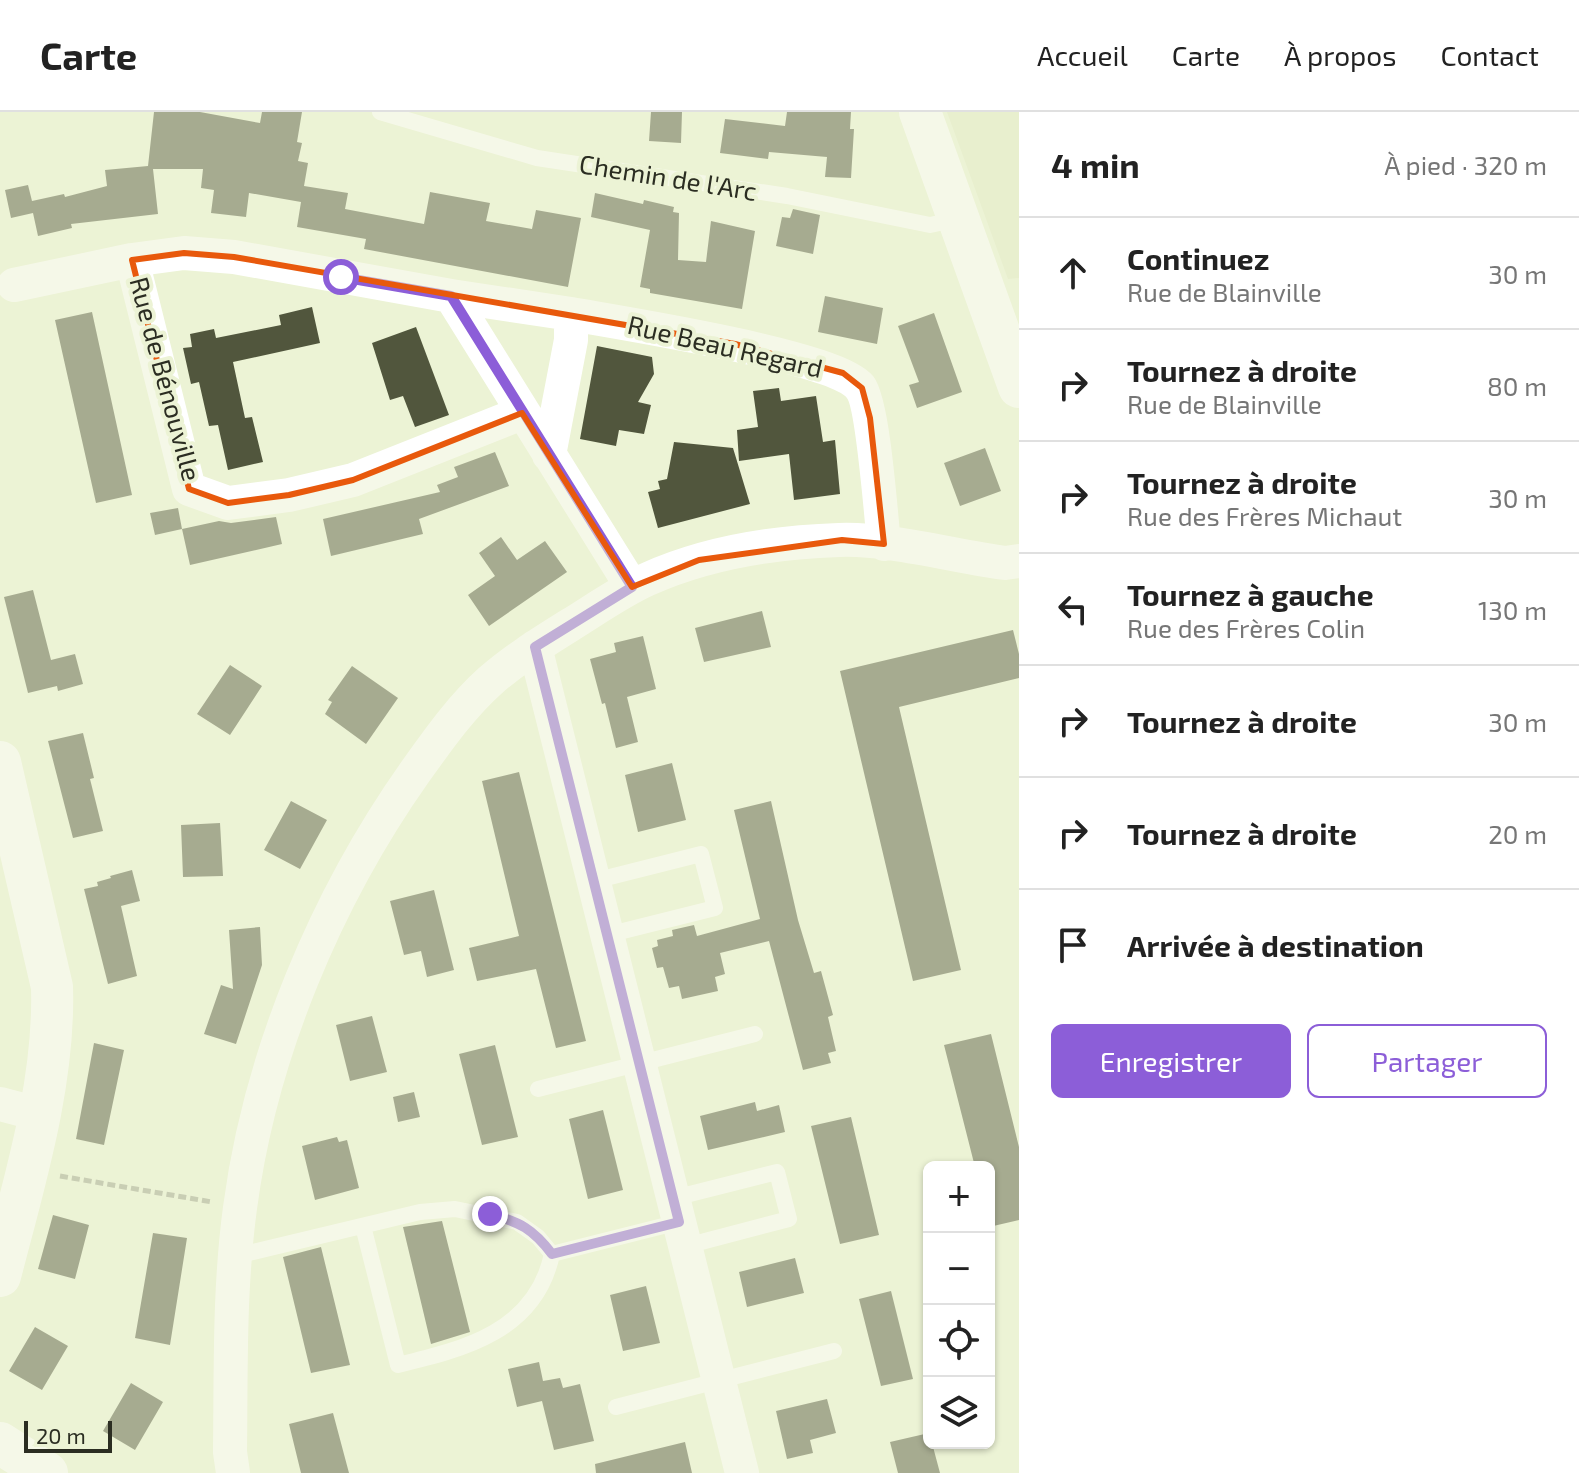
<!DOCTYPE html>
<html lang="fr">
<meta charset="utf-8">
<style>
:root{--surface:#fff;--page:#f6f6f6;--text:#222;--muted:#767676;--line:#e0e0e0;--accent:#8c5ed8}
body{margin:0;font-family:"Exo 2",sans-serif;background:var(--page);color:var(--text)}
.controls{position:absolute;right:24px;bottom:24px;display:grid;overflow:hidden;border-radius:12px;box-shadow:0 2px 6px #0004}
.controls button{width:72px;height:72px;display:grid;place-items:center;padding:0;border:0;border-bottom:2px solid var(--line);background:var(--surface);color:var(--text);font:40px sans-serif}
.scale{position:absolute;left:24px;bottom:20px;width:88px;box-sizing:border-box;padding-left:8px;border:4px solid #2b2d22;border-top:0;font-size:22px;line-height:28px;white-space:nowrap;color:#2b2d22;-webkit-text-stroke:6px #ecf3d5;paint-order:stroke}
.stop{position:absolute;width:24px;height:24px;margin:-18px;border:6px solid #8c5ed8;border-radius:50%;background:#fff}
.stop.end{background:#8c5ed8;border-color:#fff;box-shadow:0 2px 8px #0008}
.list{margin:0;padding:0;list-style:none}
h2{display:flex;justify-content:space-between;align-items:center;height:104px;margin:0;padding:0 32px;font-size:34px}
h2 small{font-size:26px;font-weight:400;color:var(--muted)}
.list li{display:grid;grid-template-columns:52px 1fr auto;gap:24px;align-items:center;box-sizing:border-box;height:112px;padding:0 32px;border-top:2px solid var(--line)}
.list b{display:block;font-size:30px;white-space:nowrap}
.list p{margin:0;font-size:26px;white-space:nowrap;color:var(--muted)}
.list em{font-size:26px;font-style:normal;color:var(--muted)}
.actions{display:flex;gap:16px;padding:24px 32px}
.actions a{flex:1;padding:18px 0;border:2px solid var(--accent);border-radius:12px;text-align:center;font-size:28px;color:var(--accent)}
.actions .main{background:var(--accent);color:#fff}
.icon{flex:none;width:44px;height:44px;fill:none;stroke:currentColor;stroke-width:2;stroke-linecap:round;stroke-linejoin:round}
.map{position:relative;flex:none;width:1019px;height:1361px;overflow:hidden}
header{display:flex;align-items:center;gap:48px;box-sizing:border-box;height:112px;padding:0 40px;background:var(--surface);border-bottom:2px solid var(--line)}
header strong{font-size:38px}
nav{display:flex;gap:44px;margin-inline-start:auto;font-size:28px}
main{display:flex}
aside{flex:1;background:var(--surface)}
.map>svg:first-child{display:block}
.built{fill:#e2ebc5}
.building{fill:#51563d}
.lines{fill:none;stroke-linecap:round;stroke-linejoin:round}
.path{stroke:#9da28c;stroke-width:5;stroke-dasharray:8 4;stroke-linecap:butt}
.service{stroke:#fff;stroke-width:16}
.minor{stroke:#fff;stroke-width:34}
.tertiary{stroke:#fff;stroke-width:42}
.route{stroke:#8c5ed8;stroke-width:10}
.marked{fill:none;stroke:#e8590c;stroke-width:6;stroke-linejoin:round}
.labels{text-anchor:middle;stroke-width:8;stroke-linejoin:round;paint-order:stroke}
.street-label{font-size:26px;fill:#2b2d22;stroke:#ecf3d5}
</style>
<header>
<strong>Carte</strong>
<nav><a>Accueil</a><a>Carte</a><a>À propos</a><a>Contact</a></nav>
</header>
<main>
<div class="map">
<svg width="1019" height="1361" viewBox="0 0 1019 1361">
<rect width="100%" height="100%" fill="#ecf3d5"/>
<path class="built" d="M947 0H1019V166L1008 167Z"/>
<path class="building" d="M154 0H200L260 11 262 0H302L297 30 302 31 298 49 308 51 304 74 348 81 345 97 424 112 430 80 490 91 486 109 532 117 536 98 581 106 568 175 364 137 366 127 297 115 301 90 249 81 246 105 211 101 214 78 201 76 203 57H153L158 102 71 112 72 116 38 124 33 101 11 106 5 78 28 73 32 89 64 82 65 85 107 74 105 58 148 54Z
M651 0H682L681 31 649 29Z
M787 0H851L850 17H854L851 66 825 65 827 45 769 40 768 47 720 41 725 7 785 14Z
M595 81 643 92 644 88 674 95 673 100 679 101 678 148 706 150 711 109 755 119 742 197 650 181V177L640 175 650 118 591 105Z
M793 97 820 103 813 142 776 134 782 105 790 106Z
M825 184 883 196 877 232 818 220Z
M312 195 320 231 233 250 245 306 252 305 263 350 228 358 218 313 209 314 199 270 191 272 183 236 192 235 190 222 214 217 216 226 281 213 279 203Z
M92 200 132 383 96 391 55 208Z
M934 201 962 280 917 296 909 273 919 270 898 214Z
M416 215 449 303 415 315 403 284 390 288 372 231Z
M597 234 652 245 654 262 638 290 651 293 644 322 619 318 616 334 580 327Z
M779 276 781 289 816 284 823 330 835 328 840 382 794 388 789 342 739 349 737 318 758 315 753 279Z
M674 330 733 336 750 392 658 416 648 380 660 377 658 369 667 367Z
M985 336 1001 379 960 394 944 351Z
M495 340 509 374 419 407 423 422 331 444 323 407 440 380 437 373 458 365 454 355Z
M178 396 182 417 219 409 231 411 276 405 282 432 190 453 182 417 155 423 150 401Z
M501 425 517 448 545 429 567 460 489 514 468 483 495 464 479 441Z
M33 478 51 548 75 542 83 572 58 579 57 574 28 581 4 485Z
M762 499 771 535 704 550 695 516Z
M1013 518 1019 542V566L899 595 961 858 913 869 840 559Z
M643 524 656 577 627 585 638 630 616 636 605 591 602 592 590 547 616 540 614 531Z
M230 553 262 574 230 623 197 602Z
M352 554 398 586 366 632 325 602 332 590 328 588Z
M83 621 94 666 90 667 103 719 73 726 48 629Z
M672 651 686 708 638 720 625 663Z
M519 660 586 929 556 936 536 857 477 869 469 836 519 824 482 669Z
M291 689 327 708 300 757 264 738Z
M771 689 798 808 814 861 821 859 833 903 828 905 836 939 828 941 831 951 803 958 769 829 720 841 725 862 715 865 718 879 682 887 679 874 669 876 663 855 657 856 652 836 658 834 657 828 673 824 672 818 694 813 697 824 760 807 734 698Z
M220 711 223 764 183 765 181 713Z
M132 758 140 789 121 794 137 864 108 872 84 777 98 774 97 770 111 766 110 764Z
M434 778 454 858 427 865 421 839 404 843 390 789Z
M260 815 262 853 236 932 204 922 221 873 233 877 229 818Z
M372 904 387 960 350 969 336 913Z
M991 922 1019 1035V1108L989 1115V1055H975L944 933Z
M94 931 124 938 104 1033 76 1027Z
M495 933 518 1025 482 1033 459 942Z
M414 980 420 1005 398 1010 393 985Z
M755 990 757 999 779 993 785 1020 708 1038 700 1004Z
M603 998 623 1078 588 1087 569 1007Z
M851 1005 879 1123 840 1132 811 1014Z
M337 1025 339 1030 347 1028 359 1076 315 1088 302 1034Z
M53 1103 89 1113 75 1167 38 1157Z
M442 1109 470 1220 431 1232 403 1115Z
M153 1121 187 1126 170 1233 135 1226Z
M321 1135 350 1253 311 1261 283 1145Z
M795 1146 804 1181 747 1195 739 1160Z
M646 1174 660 1231 623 1239 610 1183Z
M891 1179 913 1267 881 1274 859 1187Z
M35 1215 68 1234 42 1278 9 1259Z
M539 1250 543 1269 560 1266 563 1276 580 1272 594 1329 554 1338 542 1289 517 1295 508 1257Z
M131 1271 163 1290 135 1338 103 1319Z
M827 1287 836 1321 810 1328 813 1341 787 1347 776 1299Z
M333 1301 349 1361H301L289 1312Z
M929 1321V1331H932L940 1361H898L890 1330Z
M685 1330 692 1361H596L595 1352Z"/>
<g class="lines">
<path class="path" d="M60 1064 212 1090"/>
<path class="service" d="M380 0 537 46 787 84 930 113 958 107
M594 769 701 742 715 796 607 823
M538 977 755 922
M674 1086 777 1060 789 1107 686 1134
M363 1114 398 1253C465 1237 536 1219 552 1142
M236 1144 420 1100 455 1097 517 1110 538 1125 552 1142 679 1110
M616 1295 834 1239"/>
<path class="minor" d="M132 148 189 377 228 391 289 383 353 368 522 301
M14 173 132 148 184 141 234 145 451 184 632 475
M451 184 571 202V228L549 343
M571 202C621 211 834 244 860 275 873 291 881 404 884 432
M535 535 742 1361
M0 992 38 1002
M233 1361 230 1340C231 1259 229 1177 240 1096 260 943 326 786 415 660 438 628 461 595 490 569 515 547 543 530 570 513 596 497 621 479 648 467 706 441 776 430 839 428 888 426 954 444 1005 451L1019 449"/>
<path class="tertiary" d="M920 0 1019 275
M0 650 52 875C55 971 24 1071 0 1164
M0 1331 47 1361"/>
</g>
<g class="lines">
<path class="route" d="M341 165 451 184 632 475 535 535 679 1110 552 1142C533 1117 520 1110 490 1102"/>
</g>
<path d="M0 0H1019V1361H0ZM184 141 234 145 735 232 843 261 862 276 870 306 884 432 842 428 699 448 632 475 522 301 353 368 289 383 228 391 189 377 132 148Z" fill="#ecf3d5" fill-opacity=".55" fill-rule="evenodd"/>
<path class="marked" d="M184 141 234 145 735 232 843 261 862 276 870 306 884 432 842 428 699 448 632 475 522 301 353 368 289 383 228 391 189 377 132 148Z"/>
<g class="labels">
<g class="street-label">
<text transform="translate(668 66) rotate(9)" y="9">Chemin de l'Arc</text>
<text transform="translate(725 235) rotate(13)" y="9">Rue Beau Regard</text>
<text transform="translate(165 267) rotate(75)" y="9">Rue de Bénouville</text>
</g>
</g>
</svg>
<div class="controls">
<button>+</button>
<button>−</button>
<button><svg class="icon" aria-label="locate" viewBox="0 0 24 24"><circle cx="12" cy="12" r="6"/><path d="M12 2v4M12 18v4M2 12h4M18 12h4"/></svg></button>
<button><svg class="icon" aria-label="layers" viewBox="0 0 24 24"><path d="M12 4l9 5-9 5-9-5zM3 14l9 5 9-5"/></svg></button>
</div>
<div class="scale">20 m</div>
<div class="stop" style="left:341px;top:165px"></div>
<div class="stop end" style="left:490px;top:1102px"></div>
</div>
<aside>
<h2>4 min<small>À pied · 320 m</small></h2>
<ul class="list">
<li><svg class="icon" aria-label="ahead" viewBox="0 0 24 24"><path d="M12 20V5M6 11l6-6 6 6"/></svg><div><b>Continuez</b><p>Rue de Blainville</p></div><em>30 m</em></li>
<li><svg class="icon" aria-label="right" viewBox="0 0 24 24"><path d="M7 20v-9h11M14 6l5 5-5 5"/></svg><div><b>Tournez à droite</b><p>Rue de Blainville</p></div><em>80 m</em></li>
<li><svg class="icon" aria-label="right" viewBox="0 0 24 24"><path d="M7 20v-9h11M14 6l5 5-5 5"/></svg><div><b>Tournez à droite</b><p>Rue des Frères Michaut</p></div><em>30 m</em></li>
<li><svg class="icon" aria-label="left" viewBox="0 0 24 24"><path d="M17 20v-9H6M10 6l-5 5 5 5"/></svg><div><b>Tournez à gauche</b><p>Rue des Frères Colin</p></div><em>130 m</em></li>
<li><svg class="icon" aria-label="right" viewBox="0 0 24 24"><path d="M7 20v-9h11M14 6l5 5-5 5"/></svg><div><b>Tournez à droite</b></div><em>30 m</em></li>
<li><svg class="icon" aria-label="right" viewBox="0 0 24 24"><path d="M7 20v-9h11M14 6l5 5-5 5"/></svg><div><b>Tournez à droite</b></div><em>20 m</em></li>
<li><svg class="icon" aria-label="arrive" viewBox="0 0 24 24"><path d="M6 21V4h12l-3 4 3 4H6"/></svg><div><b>Arrivée à destination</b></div></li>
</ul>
<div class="actions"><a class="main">Enregistrer</a><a>Partager</a></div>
</aside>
</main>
